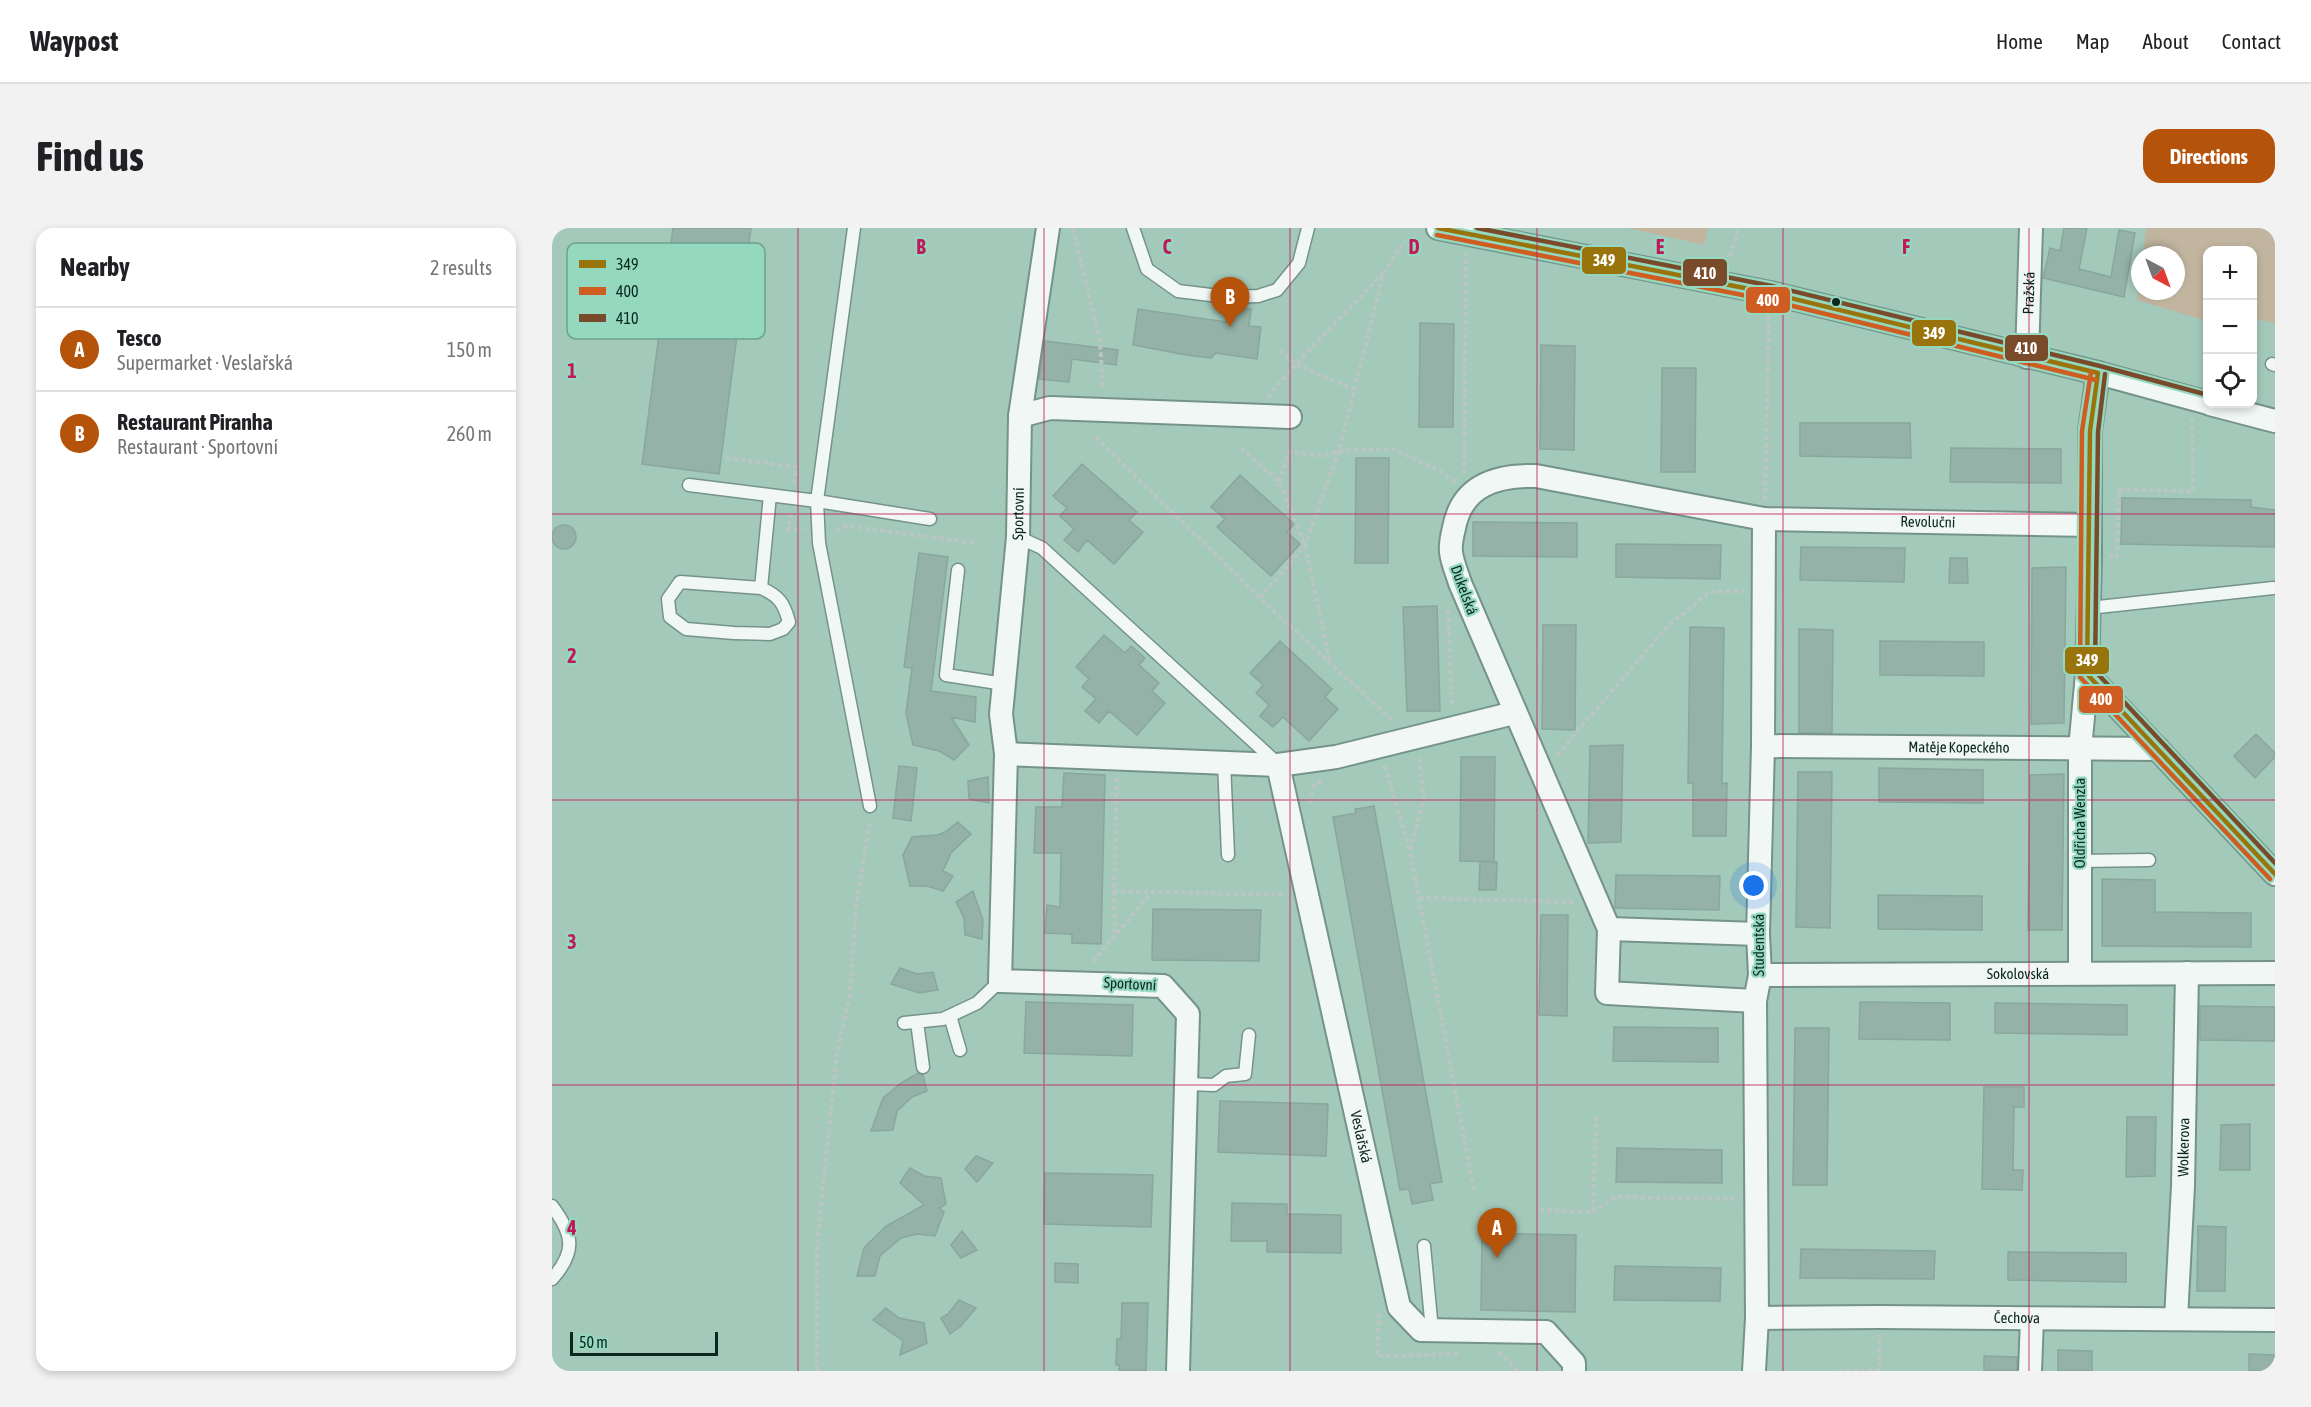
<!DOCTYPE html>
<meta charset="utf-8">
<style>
:root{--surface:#fff;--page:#f2f2f2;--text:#202124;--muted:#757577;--line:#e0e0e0;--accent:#b45309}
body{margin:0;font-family:"Asap Condensed",sans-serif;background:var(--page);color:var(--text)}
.controls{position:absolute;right:18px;top:18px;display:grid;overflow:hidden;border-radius:12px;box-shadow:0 3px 9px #0003}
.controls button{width:54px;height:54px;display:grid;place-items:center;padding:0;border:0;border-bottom:2px solid var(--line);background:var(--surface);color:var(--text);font:30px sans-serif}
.compass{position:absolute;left:1579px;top:18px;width:54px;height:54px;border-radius:50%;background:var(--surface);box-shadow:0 3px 9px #0003;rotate:139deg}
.scale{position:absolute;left:18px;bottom:15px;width:148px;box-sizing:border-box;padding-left:6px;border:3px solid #0b281e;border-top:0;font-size:16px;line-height:21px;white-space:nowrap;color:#0b281e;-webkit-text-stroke:4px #94d8bf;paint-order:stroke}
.you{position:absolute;left:1202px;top:658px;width:21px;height:21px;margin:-15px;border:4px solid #fff;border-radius:50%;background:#1a73e8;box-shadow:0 0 0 9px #1a73e833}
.badge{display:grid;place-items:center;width:39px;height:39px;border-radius:50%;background:var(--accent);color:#fff;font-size:20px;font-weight:700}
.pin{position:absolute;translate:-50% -50px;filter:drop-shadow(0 2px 3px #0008)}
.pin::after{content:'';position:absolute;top:32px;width:21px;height:18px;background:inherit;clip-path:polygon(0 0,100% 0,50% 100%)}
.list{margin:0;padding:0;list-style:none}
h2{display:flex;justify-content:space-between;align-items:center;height:78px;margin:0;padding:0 24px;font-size:26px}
h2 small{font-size:20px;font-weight:400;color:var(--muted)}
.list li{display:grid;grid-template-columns:39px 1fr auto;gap:18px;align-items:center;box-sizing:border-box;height:84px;padding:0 24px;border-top:2px solid var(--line)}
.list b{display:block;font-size:22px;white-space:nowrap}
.list p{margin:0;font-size:20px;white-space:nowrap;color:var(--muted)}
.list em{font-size:20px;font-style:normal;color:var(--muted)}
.icon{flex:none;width:33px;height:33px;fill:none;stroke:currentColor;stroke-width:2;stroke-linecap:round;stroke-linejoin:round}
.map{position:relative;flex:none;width:1723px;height:1143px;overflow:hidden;border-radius:18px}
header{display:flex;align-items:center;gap:36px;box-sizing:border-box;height:84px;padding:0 30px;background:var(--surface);border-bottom:2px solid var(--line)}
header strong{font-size:28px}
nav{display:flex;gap:33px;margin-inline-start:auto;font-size:21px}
.intro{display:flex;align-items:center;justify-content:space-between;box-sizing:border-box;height:144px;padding:0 36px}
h1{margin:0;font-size:42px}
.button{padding:15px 27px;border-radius:18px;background:var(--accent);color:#fff;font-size:21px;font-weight:700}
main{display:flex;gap:36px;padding:0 36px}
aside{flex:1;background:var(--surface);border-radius:18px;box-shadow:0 3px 9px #0003}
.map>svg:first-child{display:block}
.green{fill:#c1b5a0}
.building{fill:#94b2a7;stroke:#89a79c;stroke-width:1.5}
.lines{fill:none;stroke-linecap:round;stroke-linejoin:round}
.service-casing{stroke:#759389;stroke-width:15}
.minor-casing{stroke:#759389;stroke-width:26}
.path{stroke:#bac6c1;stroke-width:4;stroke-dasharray:4.5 3;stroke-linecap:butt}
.service{stroke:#f1f7f5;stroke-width:12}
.minor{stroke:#f1f7f5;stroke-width:22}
.bus-1-casing{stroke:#94d8bf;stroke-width:9}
.bus-2-casing{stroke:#94d8bf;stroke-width:9}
.bus-3-casing{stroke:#94d8bf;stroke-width:9}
.bus-1{stroke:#99740c;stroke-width:4.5}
.bus-2{stroke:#cf5c21;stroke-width:4.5}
.bus-3{stroke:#7a4b2a;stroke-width:4.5}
.grid{fill:none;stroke:#c2185b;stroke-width:1.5;stroke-opacity:0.55}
.bus-dot{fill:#0b281e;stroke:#94d8bf;stroke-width:2}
.labels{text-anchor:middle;stroke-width:4.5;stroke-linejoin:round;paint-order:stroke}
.street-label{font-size:15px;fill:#0b281e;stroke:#94d8bf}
.key{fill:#94d8bf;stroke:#6ba38f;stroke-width:1.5}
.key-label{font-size:16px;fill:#0b281e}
.grid-label{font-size:20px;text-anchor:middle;font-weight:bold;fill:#c2185b;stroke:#94d8bf;stroke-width:4.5;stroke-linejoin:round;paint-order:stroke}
.line-badge{stroke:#94d8bf;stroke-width:2}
.badge-label{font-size:16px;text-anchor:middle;font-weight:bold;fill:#fff}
</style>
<header>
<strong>Waypost</strong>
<nav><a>Home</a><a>Map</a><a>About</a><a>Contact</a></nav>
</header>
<div class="intro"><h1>Find us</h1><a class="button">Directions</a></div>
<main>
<aside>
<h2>Nearby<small>2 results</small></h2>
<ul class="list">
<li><span class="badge">A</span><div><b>Tesco</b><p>Supermarket · Veslařská</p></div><em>150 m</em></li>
<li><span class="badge">B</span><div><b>Restaurant Piranha</b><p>Restaurant · Sportovní</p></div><em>260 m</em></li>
</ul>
</aside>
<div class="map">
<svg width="1723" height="1143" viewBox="0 0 1723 1143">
<rect width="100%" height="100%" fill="#a3c9bb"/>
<path class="green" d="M1076 0H1156L1152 17Z
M1594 0H1723V95L1701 91 1700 22H1656L1655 93 1585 72 1588 49V63H1624V27H1591Z"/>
<path class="building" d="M121 0H199L167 246 90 236Z
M1512 0H1535L1527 41 1559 49 1567 2 1583 5 1572 69 1491 50 1498 20 1508 23Z
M677 77 699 81 697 98 709 99 705 131 664 125 659 130 634 127 581 117 586 81 674 94Z
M868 95 902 96 901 199H867Z
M493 113 566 122 564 137 520 131 517 154 487 151Z
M989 117 1023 118 1022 222 988 221Z
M1110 140H1144L1143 244H1109Z
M1248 195H1358L1359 230 1248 228Z
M1399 220 1509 221V255L1398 254Z
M804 230H837L836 335H803Z
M530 236 585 284 577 292 591 304 562 336 535 312 526 324 512 312 522 301 508 288 515 280 501 268Z
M688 247 742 296 735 304 748 316 719 348 665 299 673 291 659 279Z
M1570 270 1699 272V279L1723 282V319L1569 316Z
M921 294 1025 295V329L921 328Z
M0 309a12 12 0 1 1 24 0a12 12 0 1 1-24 0Z
M1064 316 1169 317 1168 351 1064 349Z
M1249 319 1353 320 1352 354 1248 352Z
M367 325 396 329 379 463 424 469 423 494 399 489 417 517 402 532 387 523 361 517 354 485 360 440 352 439Z
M1398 330H1415L1416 355H1397Z
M1514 339 1512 495 1479 496 1480 340Z
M885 378 888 483H855L851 379Z
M991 397H1024L1023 502 990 501Z
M1138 399 1172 400 1170 556 1175 555 1174 608H1141V555H1136Z
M1247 401 1281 402 1280 505H1247Z
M552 407 573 425 579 418 593 430 587 437 607 455 600 463 613 475 585 507 557 483 547 495 533 483 544 471 530 459 537 451 524 439Z
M728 413 780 461 773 469 786 481 757 513 731 489 721 499 708 488 717 477 704 465 711 457 698 445Z
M1328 413 1432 414V448L1328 447Z
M1704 506 1723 525V529L1703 550 1682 528Z
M1071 517 1069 614 1036 615 1038 518Z
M909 529H943L942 634 908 633Z
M347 538 365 540 359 593 341 590Z
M1327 540 1431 542V575L1327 574Z
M1246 544H1280L1278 700 1244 699Z
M512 545 553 547 549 716 520 715V706L493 705 495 677 508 679 509 625H482L484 579H510Z
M1512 546 1510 702H1476L1478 547Z
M436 549 437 575 417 571 416 553Z
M822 578 890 954 878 956 881 972 860 976 857 961 848 962 781 589 804 585 803 581Z
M406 594 419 606 399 625 391 643 401 648 391 663 375 658H358L351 627 360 609 385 607 393 604Z
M928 633 945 634 944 662H927Z
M1064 647 1168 648 1167 682 1063 680Z
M1550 651 1603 652V684L1699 685V719L1550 718Z
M421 663 431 692 430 711 413 707 412 690 404 674Z
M1326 667 1430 668V702L1326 701Z
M601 681 709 682 707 733 600 732Z
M989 687H1016L1015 788 987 787Z
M348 740 365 746 381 744 386 762 368 765 339 756Z
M474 774 581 777 580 828 472 825Z
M1308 774 1398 775V812L1307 811Z
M1443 775 1575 777V807L1443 805Z
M1648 778 1723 779V813L1648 812Z
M1062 799 1166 800V834L1061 833Z
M1243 800H1277L1275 957H1241Z
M366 845 371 847 375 863 360 869 345 883 341 902 319 903 331 870 349 855Z
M1432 859H1472V879H1462L1461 942H1471L1470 962 1430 961Z
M668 873 776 876 774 928 666 924Z
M1575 889H1604L1603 948 1574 949Z
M1698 896V942H1668L1669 897Z
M1065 920 1170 922V955L1064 954Z
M424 928 441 935 425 954 413 941Z
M358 940 372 948 389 950 394 976 388 980 392 984 383 1008 365 1006 349 1010 328 1028 323 1048H305L312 1020 334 998 372 977 348 955Z
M493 945 601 947 599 999 492 996Z
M680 975 735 976V986L789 987V1025L715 1024V1013H679Z
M1646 998 1674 999 1673 1063H1645Z
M410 1003 425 1022 409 1030 399 1017Z
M930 1005 1024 1007 1023 1084 929 1082Z
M1249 1021 1383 1023 1382 1051 1248 1050Z
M1456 1024 1574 1025V1054L1456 1052Z
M503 1035 526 1036V1055L503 1054Z
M1063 1038 1169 1040 1168 1073 1062 1072Z
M407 1072 424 1080 408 1099 398 1106 389 1090 396 1086Z
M570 1075H596L594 1143H567V1137H564L565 1111H569Z
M334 1080 347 1090 372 1095 375 1115 348 1127 351 1113 321 1092Z
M1506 1122 1540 1123V1143H1506Z
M1697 1126 1723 1127V1143H1697Z
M1432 1128 1465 1129V1143H1432Z"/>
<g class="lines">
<g class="service-casing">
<path id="service" d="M302 0 265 273 267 315 318 578
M581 0 595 41 626 63 675 69 706 68 725 62 747 35 756 0
M1720 136 1723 137
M137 257 265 273 378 291
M466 309 490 320 726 536
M406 342 394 447 452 456
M209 360C227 368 232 375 237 394L231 401 218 406 182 405 134 401 118 389 116 371 128 354 209 360 218 267
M1537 380 1721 360
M672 534 676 627
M1528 633 1597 632
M398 788 408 822
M365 794 371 839
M352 795 391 791 425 775 448 753
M634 856 662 857 674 848 693 846 697 807
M0 978C21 1006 25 1023 0 1051
M872 1018 880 1102"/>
</g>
<g class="minor-casing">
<g id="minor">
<path d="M886 0 1218 65 1546 145 1656 175"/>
<path id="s1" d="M1475 129 1479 0"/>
<path d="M1546 145 1538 203V329L1535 446 1723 646"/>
<path d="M1658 176 1723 193"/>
<path d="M468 188 496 0"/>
<path id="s2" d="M1211 518 1606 521"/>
<path d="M454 526 726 537 784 529 962 485"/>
<path id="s3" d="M726 537 847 1079 869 1102 994 1104 1022 1135V1143"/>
<path d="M1057 701 1206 706"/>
<path d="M1528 744V521L1535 446"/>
<path id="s4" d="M1208 747 1723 745"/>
<path id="s5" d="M1203 773 1055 765 1057 701 908 355C905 345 900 334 899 324 898 316 900 308 902 300 910 257 945 247 984 248L1212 291 1538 297"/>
<path id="s6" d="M1205 1090 1327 1089 1723 1092"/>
<path id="s7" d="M1624 1091 1631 958 1635 745"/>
<path id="s8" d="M626 1143 636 786 611 758 448 753 454 526 449 486 466 309 468 188 498 180 738 189"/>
<path d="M1202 1143 1205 1090 1203 773 1208 747 1206 706 1211 518 1212 291"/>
<path d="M1478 1143 1480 1091"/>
</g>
</g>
<path class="path" d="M521 0 548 114 551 161
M1178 28 1187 0
M727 122 744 136 803 162
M716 169 744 136 831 45
M544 209 708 370 843 495
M689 220 727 254 753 317 778 434
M174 230 244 239 242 254
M912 246 914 25
M727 254 737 224 771 228 787 223 840 221 881 239 905 255
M1213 272 1217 84
M239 285 236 301H252
M284 302 295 298 423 315
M1557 329H1565L1567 262 1641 263 1640 191
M708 370 753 317 787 223 832 44 853 13
M896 382 900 480
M1005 527 1116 398 1158 364 1192 363
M867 530 872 570 858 623 922 963
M833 538 858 623
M565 550 562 663 735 667
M757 575 761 559 770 552
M562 663 563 707
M867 670 1023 674
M541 734 600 664
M988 982 1041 984 1064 969 1185 971
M1041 983 1044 888
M827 1085 825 1128 906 1126
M947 1124 966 1143
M265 1143V1016L285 825 298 766 304 678 318 593
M1286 1143 1328 1142 1327 1107"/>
<use href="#service" class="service"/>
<use href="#minor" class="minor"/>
<g class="bus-1-casing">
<path id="bus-1" d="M886 0 1218 65 1546 145
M1546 145 1538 203 1535 446 1723 646"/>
</g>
<g class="bus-2-casing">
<path id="bus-2" d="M885 7 1216 72 1544 152
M1539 144 1530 203 1528 449 1718 651"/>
</g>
<g class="bus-3-casing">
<path id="bus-3" d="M925 0 1220 58 1548 138 1656 167
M1553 146 1546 204 1543 443 1723 635"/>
</g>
<use href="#bus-1" class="bus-1"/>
<use href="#bus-2" class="bus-2"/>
<use href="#bus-3" class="bus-3"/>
</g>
<path class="grid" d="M246 0V1143M492 0V1143M738 0V1143M985 0V1143M1231 0V1143M1477 0V1143M0 286H1723M0 572H1723M0 857H1723"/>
<circle class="bus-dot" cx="1284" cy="74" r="5"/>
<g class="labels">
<g class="street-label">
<text dy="5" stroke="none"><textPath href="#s1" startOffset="64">Pražská</textPath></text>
<text dy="5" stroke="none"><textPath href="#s8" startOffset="1026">Sportovní</textPath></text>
<text dy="5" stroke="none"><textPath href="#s5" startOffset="1149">Revoluční</textPath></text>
<text transform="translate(912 362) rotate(70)" y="5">Dukelská</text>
<text dy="5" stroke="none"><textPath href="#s2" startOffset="196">Matěje Kopeckého</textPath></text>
<text transform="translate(1528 595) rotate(-90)" y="5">Oldřicha Wenzla</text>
<text transform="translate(1207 717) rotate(-90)" y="5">Studentská</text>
<text dy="5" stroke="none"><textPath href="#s4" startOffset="258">Sokolovská</textPath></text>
<text transform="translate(578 756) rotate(3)" y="5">Sportovní</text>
<text dy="5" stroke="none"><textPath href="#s3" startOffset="381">Veslařská</textPath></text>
<text dy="5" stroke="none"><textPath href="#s7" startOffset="172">Wolkerova</textPath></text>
<text dy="5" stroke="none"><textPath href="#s6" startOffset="260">Čechova</textPath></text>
</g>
</g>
<rect x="15" y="15" width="198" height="96" rx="9" class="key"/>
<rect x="27" y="32" width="27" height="8" fill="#99740c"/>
<rect x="27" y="59" width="27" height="8" fill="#cf5c21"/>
<rect x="27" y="86" width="27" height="8" fill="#7a4b2a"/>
<g class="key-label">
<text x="64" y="42">349</text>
<text x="64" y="69">400</text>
<text x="64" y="96">410</text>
</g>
<g class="grid-label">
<text x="369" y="26">B</text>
<text x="615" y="26">C</text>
<text x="862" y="26">D</text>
<text x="1108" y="26">E</text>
<text x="1354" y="26">F</text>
<text x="20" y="150">1</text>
<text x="20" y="435">2</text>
<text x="20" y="721">3</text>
<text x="20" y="1007">4</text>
</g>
<g class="line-badge">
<rect x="1029" y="18" width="46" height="29" rx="6" fill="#99740c"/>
<rect x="1130" y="30" width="46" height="29" rx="6" fill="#7a4b2a"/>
<rect x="1193" y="58" width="46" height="28" rx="6" fill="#cf5c21"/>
<rect x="1359" y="91" width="46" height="28" rx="6" fill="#99740c"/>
<rect x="1452" y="106" width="45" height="28" rx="6" fill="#7a4b2a"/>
<rect x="1512" y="418" width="46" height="29" rx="6" fill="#99740c"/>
<rect x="1526" y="457" width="46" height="29" rx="6" fill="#cf5c21"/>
</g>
<g class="badge-label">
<text x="1052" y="38">349</text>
<text x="1153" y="51">410</text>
<text x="1216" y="78">400</text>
<text x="1382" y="111">349</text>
<text x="1474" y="126">410</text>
<text x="1535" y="438">349</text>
<text x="1549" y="477">400</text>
</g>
</svg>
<div class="controls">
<button>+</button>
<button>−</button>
<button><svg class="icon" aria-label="locate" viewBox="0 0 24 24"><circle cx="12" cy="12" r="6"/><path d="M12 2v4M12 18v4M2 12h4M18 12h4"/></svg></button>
</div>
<svg class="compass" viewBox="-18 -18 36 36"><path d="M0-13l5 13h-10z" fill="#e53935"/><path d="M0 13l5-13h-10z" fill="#757577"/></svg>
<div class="scale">50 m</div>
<div class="you"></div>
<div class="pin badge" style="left:945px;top:1030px">A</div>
<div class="pin badge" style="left:678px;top:99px">B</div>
</div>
</main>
